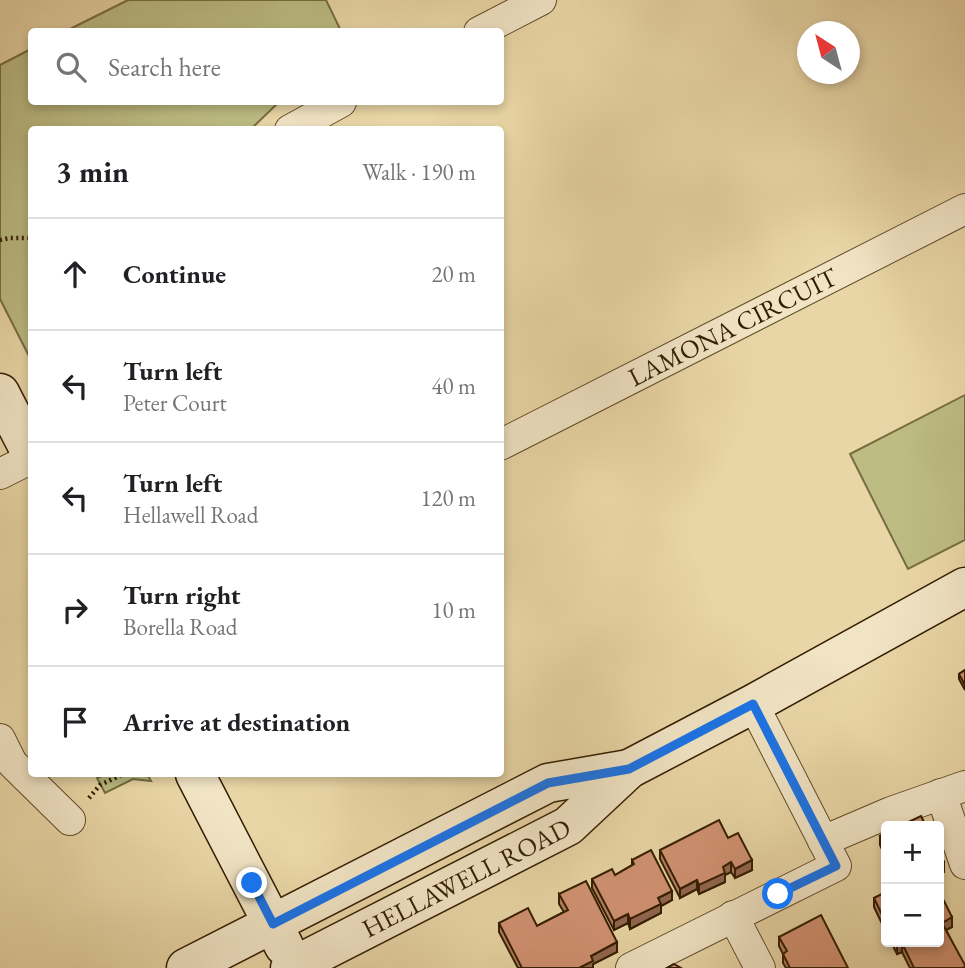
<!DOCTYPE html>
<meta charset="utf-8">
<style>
:root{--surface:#fff;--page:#f6f6f6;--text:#202124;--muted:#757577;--line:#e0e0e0}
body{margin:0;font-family:"EB Garamond",serif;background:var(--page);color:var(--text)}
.controls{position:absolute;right:21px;bottom:21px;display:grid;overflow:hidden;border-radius:7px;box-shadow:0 4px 10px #0003}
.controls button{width:63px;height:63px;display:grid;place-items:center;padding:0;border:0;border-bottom:2px solid var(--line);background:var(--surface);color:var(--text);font:35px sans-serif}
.compass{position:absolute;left:797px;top:21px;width:63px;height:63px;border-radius:50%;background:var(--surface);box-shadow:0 4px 10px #0003;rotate:324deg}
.stop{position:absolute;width:21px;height:21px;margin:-16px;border:5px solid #1a73e8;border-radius:50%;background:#fff}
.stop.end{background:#1a73e8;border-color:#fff;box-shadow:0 2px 7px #0008}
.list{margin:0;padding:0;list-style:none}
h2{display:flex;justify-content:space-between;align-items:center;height:91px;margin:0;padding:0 28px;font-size:30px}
h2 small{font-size:23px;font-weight:400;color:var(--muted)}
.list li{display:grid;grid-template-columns:46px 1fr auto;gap:21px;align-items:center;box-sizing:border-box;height:112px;padding:0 28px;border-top:2px solid var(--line)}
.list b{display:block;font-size:26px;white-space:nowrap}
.list p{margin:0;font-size:23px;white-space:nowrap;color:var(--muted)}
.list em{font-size:23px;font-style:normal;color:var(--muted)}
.icon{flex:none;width:38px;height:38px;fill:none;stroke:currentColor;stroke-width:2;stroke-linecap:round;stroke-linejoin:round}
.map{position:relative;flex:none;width:965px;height:968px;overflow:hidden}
.search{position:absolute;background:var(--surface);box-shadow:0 4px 10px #0003;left:28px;top:28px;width:476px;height:77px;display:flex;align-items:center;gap:18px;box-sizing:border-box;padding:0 24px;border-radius:7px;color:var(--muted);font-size:26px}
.panel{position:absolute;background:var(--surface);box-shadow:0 4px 10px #0003;left:28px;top:126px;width:476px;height:651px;border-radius:7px}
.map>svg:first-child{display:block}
.green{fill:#bcbc83;stroke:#786d42;stroke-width:2}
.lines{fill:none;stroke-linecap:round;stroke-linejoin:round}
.street-casing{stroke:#614c2a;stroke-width:32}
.secondary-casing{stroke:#341e00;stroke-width:41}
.path{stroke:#341e00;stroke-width:4.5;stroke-dasharray:2 3.5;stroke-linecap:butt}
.street{stroke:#f1e4c5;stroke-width:30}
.secondary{stroke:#f1e4c5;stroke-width:38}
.wall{fill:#b47e63;stroke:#341e00;stroke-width:2}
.shaded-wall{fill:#926650;stroke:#341e00;stroke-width:2}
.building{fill:#d19273;stroke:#341e00;stroke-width:2}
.route{stroke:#1a73e8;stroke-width:9}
.labels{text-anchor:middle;stroke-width:7;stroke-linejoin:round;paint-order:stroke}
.street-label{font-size:26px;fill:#341e00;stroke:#f1e4c5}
</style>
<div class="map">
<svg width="965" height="968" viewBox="0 0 965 968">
<rect width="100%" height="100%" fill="#e9d6a6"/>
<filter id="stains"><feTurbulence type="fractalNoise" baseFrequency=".00286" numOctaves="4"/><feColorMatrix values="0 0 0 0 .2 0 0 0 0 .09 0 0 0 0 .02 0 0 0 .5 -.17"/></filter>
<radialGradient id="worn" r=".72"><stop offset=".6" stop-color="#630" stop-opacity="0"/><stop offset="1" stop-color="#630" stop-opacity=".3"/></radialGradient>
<path class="green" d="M128 0H326L341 31H66Z
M31 49 32 102H279L251 129 32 130 31 360 0 299V65Z
M965 395V540L908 569 850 454Z
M106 774H147L151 781 133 779 105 793 97 778Z"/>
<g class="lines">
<g class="street-casing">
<g id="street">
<path d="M479 32 541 0"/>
<path d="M290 130 341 102"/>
<path id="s1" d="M500 445 965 209"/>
<path d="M0 474 32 458"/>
<path d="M0 739 12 763 70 820"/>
<path d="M941 794 965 864"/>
<path d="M823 841 891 812 965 786"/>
<path d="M733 916 760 968"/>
<path d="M631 968 836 866 753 704"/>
</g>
</g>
<g class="secondary-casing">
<g id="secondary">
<path d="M0 393 32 455"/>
<path d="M195 774 284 946"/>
<path d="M186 968 548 783 629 769"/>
<path id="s2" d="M290 968 568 826 629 769 753 704 965 587"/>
</g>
</g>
<path class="path" d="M0 240 10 238H32
M89 798 100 785 123 774"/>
<use href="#street" class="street"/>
<use href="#secondary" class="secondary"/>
</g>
<path class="wall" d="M965 670V690L959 679V674Z
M886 833V858L880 845V836Z
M728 838 752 870 735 878 731 872 725 875V882L699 894 697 889 680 898 660 859V850Z
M632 860 672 900 661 906V913L630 929 628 923 614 930 592 888V879L615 875 632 865Z
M886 892V932L874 907V898Z
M559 894 617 952 593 964V968H518L499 932V923L537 926 564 912 559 904Z
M939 904 952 927 946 930 965 968H910L902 952 897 954 891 942H939Z
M779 937 848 968H786L783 963V954L779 946Z"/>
<path class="shaded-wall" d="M752 860V870L735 878V869Z
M731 862V872L725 875V882L699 894V885L723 867Z
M944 862V872L939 874V865Z
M697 880V889L680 898V889Z
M672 891V900L661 906V913L630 929V919L658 898Z
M628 914V923L614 930V921Z
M952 917V927L942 932V923Z
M617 942V952L593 964V968H579L591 956Z
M902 943V952L897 954V945Z"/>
<path class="building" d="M965 670V685L959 674Z
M921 816 926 826H900Z
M719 820 728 838 738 833 752 860 735 869 731 862 723 867 725 873 699 885 697 880 680 889 660 850Z
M886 833V849L880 836Z
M651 850 672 891 658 898 661 904 630 919 628 914 614 921 592 879 612 869 615 875 634 864 632 860Z
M939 852 944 862 939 865Z
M586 881 617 942 591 956 593 961 579 968H522L499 923 528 908 537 926 568 910 559 894Z
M886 892V923L874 898Z
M944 901 952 917 942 923 965 965V967L962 968H914L902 943 897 945 895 942H939V904Z
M821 915 848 968H790L783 954 787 951 779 937Z
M674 964 681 968H667Z"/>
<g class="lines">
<path class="route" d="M252 883 273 924 548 783 629 769 753 704 836 866 778 894"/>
</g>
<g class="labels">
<g class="street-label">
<text dy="9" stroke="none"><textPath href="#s1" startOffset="261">LAMONA CIRCUIT</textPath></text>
<text dy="9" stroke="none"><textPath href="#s2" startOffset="198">HELLAWELL ROAD</textPath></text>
</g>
</g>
<rect width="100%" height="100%" filter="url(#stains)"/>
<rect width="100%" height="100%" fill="url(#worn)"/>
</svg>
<div class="controls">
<button>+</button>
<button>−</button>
</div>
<svg class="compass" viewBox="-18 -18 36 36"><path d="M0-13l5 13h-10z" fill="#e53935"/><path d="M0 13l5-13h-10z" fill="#757577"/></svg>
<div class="stop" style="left:778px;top:894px"></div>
<div class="stop end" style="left:252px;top:883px"></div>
<div class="search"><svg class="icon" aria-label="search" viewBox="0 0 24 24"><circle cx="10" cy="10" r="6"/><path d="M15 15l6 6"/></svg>Search here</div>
<section class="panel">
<h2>3 min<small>Walk · 190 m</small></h2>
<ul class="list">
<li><svg class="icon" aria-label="ahead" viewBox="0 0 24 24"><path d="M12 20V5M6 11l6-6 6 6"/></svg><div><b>Continue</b></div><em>20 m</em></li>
<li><svg class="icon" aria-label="left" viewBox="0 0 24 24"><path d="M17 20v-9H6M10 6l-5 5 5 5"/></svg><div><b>Turn left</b><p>Peter Court</p></div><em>40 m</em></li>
<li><svg class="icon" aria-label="left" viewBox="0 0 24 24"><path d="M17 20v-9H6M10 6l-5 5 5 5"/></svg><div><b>Turn left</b><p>Hellawell Road</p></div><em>120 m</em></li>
<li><svg class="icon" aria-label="right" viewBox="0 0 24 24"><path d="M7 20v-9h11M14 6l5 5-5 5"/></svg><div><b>Turn right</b><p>Borella Road</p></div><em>10 m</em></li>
<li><svg class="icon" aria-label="arrive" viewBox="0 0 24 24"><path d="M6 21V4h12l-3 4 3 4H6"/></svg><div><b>Arrive at destination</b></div></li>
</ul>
</section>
</div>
